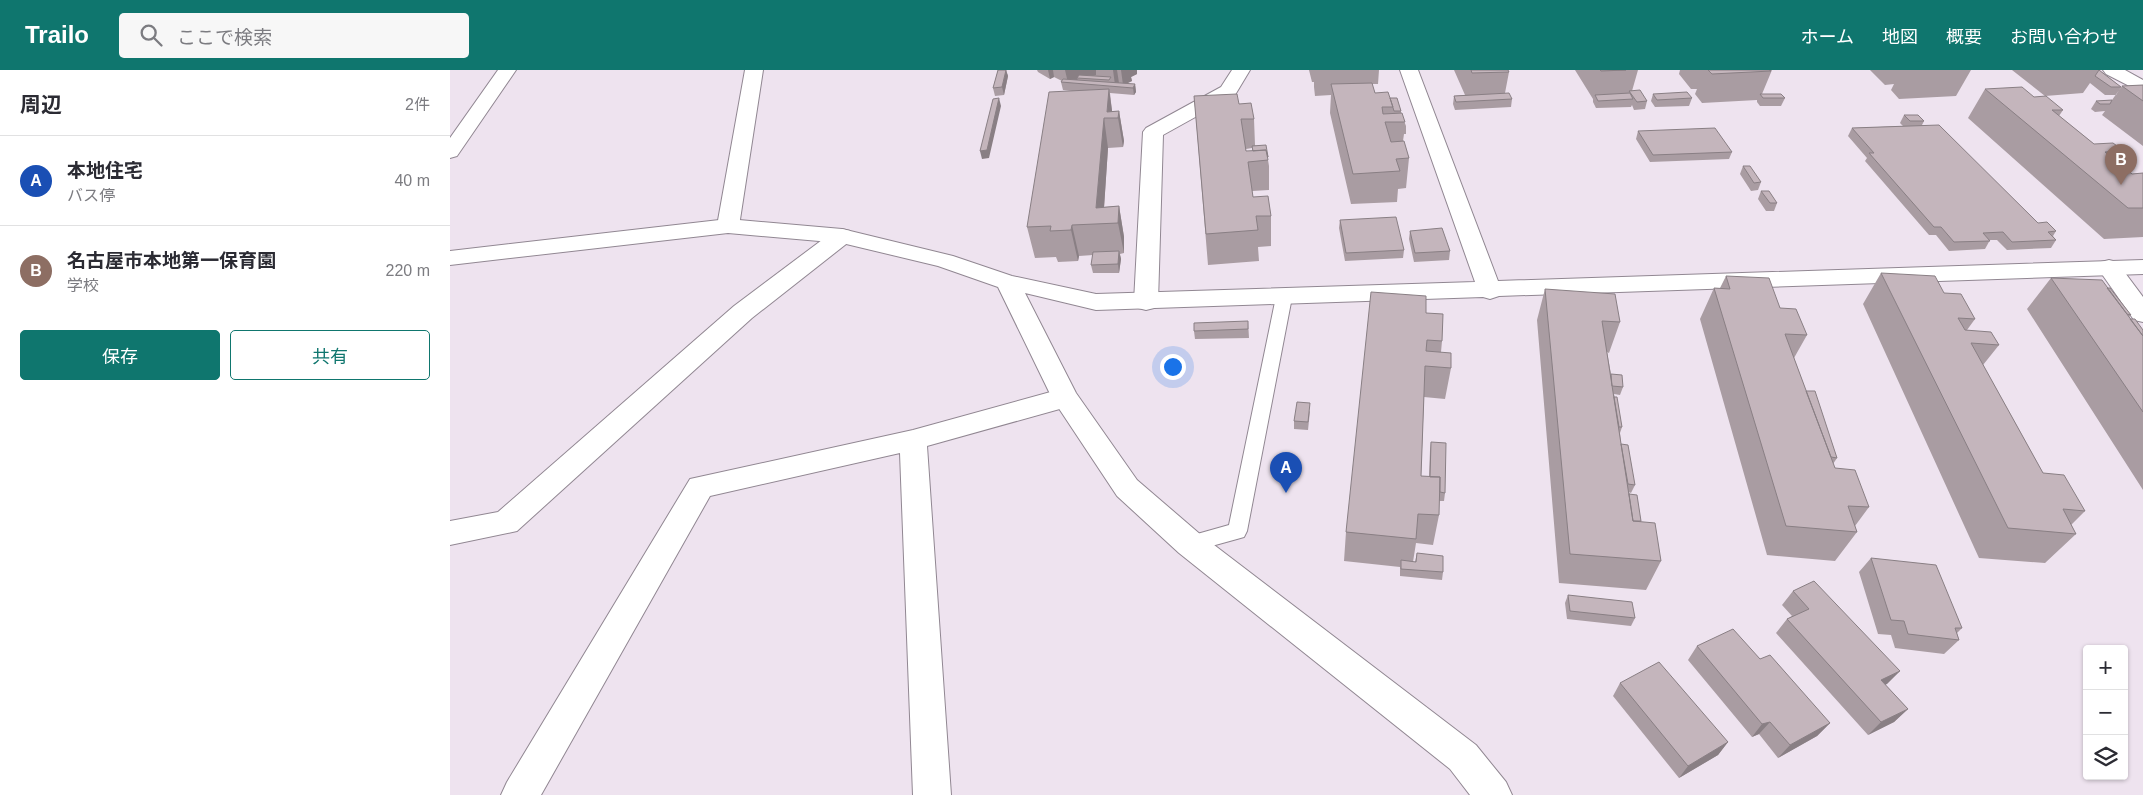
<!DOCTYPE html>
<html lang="ja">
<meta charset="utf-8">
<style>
:root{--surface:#fff;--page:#f7f7f7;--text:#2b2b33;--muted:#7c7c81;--line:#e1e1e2;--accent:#0f766e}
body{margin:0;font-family:Arial,"Noto Sans JP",sans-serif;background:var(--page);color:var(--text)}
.controls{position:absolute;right:15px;bottom:15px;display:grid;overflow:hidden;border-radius:5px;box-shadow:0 1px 4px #0004}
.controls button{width:45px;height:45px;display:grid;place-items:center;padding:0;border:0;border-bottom:1px solid var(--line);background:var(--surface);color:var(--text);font:25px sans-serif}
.you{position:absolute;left:722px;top:296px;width:18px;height:18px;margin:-12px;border:4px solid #fff;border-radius:50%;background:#1a73e8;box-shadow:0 0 0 8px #1a73e833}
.badge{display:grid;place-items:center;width:32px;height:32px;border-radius:50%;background:var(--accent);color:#fff;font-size:16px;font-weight:700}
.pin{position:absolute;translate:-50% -41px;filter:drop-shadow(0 1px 2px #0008)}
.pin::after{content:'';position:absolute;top:26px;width:18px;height:15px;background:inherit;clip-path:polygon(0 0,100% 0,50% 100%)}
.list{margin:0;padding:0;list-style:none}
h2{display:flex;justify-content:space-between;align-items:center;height:65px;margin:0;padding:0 20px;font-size:21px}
h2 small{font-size:16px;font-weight:400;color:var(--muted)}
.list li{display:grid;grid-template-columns:32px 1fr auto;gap:15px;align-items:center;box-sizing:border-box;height:90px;padding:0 20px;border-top:1px solid var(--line)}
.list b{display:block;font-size:19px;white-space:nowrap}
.list p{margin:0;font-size:16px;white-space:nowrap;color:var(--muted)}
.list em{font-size:16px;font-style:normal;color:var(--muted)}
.actions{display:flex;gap:10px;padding:15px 20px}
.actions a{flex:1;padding:11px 0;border:1px solid var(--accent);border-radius:5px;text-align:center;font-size:18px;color:var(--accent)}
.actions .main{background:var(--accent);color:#fff}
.icon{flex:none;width:28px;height:28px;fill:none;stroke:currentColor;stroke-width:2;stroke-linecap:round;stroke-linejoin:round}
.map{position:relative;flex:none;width:1693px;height:725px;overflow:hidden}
header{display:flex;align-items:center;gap:30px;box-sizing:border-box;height:70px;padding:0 25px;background:var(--accent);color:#fff}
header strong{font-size:24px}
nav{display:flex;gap:28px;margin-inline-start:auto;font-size:18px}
.search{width:350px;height:45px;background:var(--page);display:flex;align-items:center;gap:12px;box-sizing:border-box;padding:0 18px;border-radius:5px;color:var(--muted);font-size:19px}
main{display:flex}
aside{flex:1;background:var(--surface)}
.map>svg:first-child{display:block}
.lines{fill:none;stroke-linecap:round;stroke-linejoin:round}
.lane-casing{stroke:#918792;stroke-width:2}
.street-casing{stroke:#918792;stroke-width:2}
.secondary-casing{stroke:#918792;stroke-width:2}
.lane{fill:#fff;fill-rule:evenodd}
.street{fill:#fff;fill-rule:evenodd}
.secondary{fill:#fff;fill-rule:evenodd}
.wall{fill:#a99ca2;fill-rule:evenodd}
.shaded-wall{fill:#897f84}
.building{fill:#c4b5bc;stroke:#897f84}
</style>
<header>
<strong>Trailo</strong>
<div class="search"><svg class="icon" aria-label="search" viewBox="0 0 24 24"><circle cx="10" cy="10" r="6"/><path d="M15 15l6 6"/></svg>ここで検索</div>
<nav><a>ホーム</a><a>地図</a><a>概要</a><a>お問い合わせ</a></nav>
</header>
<main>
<aside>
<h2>周辺<small>2件</small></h2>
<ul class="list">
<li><span class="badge" style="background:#1a4fb4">A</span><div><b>本地住宅</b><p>バス停</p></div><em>40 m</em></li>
<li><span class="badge" style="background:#8d6e63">B</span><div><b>名古屋市本地第一保育園</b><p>学校</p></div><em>220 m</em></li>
</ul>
<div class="actions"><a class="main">保存</a><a>共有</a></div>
</aside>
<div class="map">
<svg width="1693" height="725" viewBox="0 0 1693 725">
<rect width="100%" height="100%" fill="#eee3ef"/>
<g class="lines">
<g class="lane-casing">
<path id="lane" d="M834 222 842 227 797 461 794 467 787 469 740 482 733 480 730 474 733 468 779 455 826 227Z"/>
</g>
<g class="street-casing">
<path id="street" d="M48 0H66L7 86 0 88V68Z
M295 0H313L289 156 286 161 278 163 270 161 267 156Z
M782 0H800L785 25 713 65 708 232 704 238 696 240 688 238 684 232 693 62 696 58 771 17Z
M392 159 400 161 403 166 400 171 302 248 67 461 0 475V451L48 442 284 236 384 161Z
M1659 190 1667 192 1693 227V252L1684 250 1647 197 1651 192Z
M615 318 624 321 628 328 624 335 477 376 501 725H463L450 383 260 426 91 725H51L57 712 240 409 463 360Z"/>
</g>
<g class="secondary-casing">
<path id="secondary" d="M950 0H968L1048 211 1693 190V204L1049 226 1040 229 1033 227 646 240 575 223 626 323 687 410 751 465 1026 675 1056 712 1062 725H1020L1000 699 729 483 667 426 602 328 548 217 488 196 392 173 278 163 0 195V181L278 149 392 159 503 186 562 206 646 224 1025 212Z
M1653 0H1675L1693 10V23L1656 4Z"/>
</g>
<use href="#lane" class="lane"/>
<use href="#street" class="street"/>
<use href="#secondary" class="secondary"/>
</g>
<path class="wall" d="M548 0H556L558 6 554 25 545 26 543 18Z
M587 0H687V4L681 7 682 11 676 14H685L686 22 684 25 660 23 662 41H669L674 71 673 77 658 78 654 137 669 136 674 167V183L670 184 671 189 669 203H643L641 195 643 185 629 186 628 191 608 192 606 187 585 188 577 157 622 21 613 20 611 12 612 11 604 7 600 9 588 2Z
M859 0H929L928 14H922L925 23 940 28 951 41V43L956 56V64H954L953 71 959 88 956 118 948 119 947 132 901 134 880 43 881 25 865 26 864 17V12H862Z
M1004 0H1058L1059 2 1055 23 1062 29 1061 37 1005 40 1003 34 1004 26 1015 25Z
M1125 0H1188L1182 21 1197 31 1195 39 1184 40 1182 35 1181 37 1146 38 1143 32V29Z
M1230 0H1322L1312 24 1335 28 1331 36H1310L1307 32V30L1252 33 1245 24 1247 19H1241L1229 4Z
M1420 0H1521L1506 26 1449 29 1441 20 1444 14 1435 15Z
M1562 0H1649L1671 17 1666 25H1655L1640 13 1633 23 1595 26Z
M1693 15V76L1652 45 1655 41 1645 42 1641 39 1646 31 1662 30 1672 16Z
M1535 19 1584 27 1613 40 1609 46 1644 74 1674 81 1666 92 1682 104 1693 103V167L1654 169 1518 48Z
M1203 24 1242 28 1239 36 1205 37 1201 31Z
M744 26 789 34 804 49 805 75 818 90 819 96V120L802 121 803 127 821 146V176L808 177 809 191 758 195ZM802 78V81H796V79Z
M1454 45 1474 51 1472 55 1588 153 1606 161 1603 166 1606 170 1601 178 1557 180 1547 170H1540L1535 179 1499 181 1486 165H1479L1415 91 1417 88 1398 66 1402 58 1453 56 1450 53Z
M1188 61 1282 82 1279 89 1200 92 1186 69Z
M1293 96 1311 112 1308 120 1301 121 1290 104Z
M1311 121 1327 133 1324 141H1316L1308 129Z
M890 150 954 180 953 188 895 191 889 158Z
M960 161 1000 181 999 190 964 192 959 169Z
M1431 203 1494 223 1525 249 1517 260 1549 275 1533 295 1593 403 1635 441 1621 455 1626 464 1595 493 1529 488 1413 234Z
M1276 206 1330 238 1357 265 1344 288 1356 321 1387 388 1383 394 1385 398 1419 437 1405 456 1407 462 1385 491 1317 485 1250 249 1264 218H1270Z
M1601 208 1657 218 1681 245 1679 247 1680 249 1693 260V420L1577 239Z
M1095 219 1170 252 1159 283 1157 282 1161 304 1173 317 1170 325 1164 324 1172 357 1170 363 1171 374 1185 415 1181 423 1179 422 1191 451 1211 491 1196 520 1109 513 1087 250Z
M976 243 992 271 991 282 1001 298 995 329 974 327 971 406 979 407 980 380 981 372 995 423 994 431H989V445L983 475 966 473 963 492H965L967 483 993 502 992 510 950 506V497L894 491 896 462Z
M798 251 799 268 745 269 744 261Z
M860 341 858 360 844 359V351Z
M1421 488 1512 558 1507 563 1509 570 1494 584 1445 578 1441 565 1428 564 1409 502Z
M1343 521 1450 601 1435 615 1458 639 1444 652 1418 665 1326 563 1337 549 1342 546 1332 535Z
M1118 525 1185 548 1181 556 1117 549 1115 533Z
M1247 576 1310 589 1380 653 1367 666 1328 688 1309 664 1302 667 1238 590Z
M1170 613 1278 672 1268 685 1229 708 1163 626Z"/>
<path class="shaded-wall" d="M556 0 558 6 554 25 552 17Z
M598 0H603L604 7 600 9Z
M615 0H646V5L636 8H627L628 11 618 13Z
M663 0H667L669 13 665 15Z
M671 0H687V4L681 7 682 11 673 15Z
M685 14 686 22 684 25 683 18Z
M659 19 663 48 657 42Z
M549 28 551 36 539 88 532 89 530 81Z
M669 41 674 71 673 77 668 48Z
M654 48 658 78 653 153 646 138Z
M669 136 674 167V183L668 153Z
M622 155 629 186 628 191 621 160Z
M669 181 671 189 669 203 668 194Z
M1450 601 1437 614 1418 624 1431 610Z
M1458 639 1444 652 1418 665 1431 652Z
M1320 652 1309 664 1302 667 1312 654Z
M1380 653 1367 666 1328 688 1340 675Z
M1278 672 1268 685 1229 708 1238 696Z"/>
<path class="building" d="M548 0H556L552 17 543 18Z
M1021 0H1058L1059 2 1022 3Z
M1150 0H1176L1151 1Z
M1258 0H1319L1321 1 1262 4Z
M1649 0 1671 17H1661L1645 6Z
M629 5 661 7 659 10 627 8Z
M613 9 685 14 683 18 611 12Z
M922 13 925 23 938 22 943 37H932L933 44 952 43 955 52H935L941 72 954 71 959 88 946 89 950 101 903 104 881 14Z
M1693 15V31L1672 16Z
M1572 17 1584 27 1596 26 1613 40H1602L1644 74 1663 73 1674 81 1655 82 1682 104 1693 103V138H1678L1535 19Z
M659 19 657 42 669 41 668 48H654L646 138 669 136 668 153 622 155 621 160 600 161 601 156 577 157 599 22Z
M1190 20 1197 31 1187 32 1179 21Z
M1237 22 1242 28 1207 30 1203 24Z
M1059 23 1062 29 1006 32 1004 26Z
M1180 23 1183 29 1148 31 1145 25Z
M787 24 789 34 801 33 804 49H791L796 81 816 80 818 90 798 92 803 127 818 126 821 146H806L808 160 756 164 744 26Z
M1310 24H1331L1335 28H1313Z
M549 28 537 80 530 81 543 29Z
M940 28H947L951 41H944Z
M1662 30 1660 34H1650L1646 31Z
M1454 45H1468L1474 51H1460Z
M1489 55 1588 153 1597 152 1606 161 1598 162 1606 170 1562 172 1553 162 1533 163 1540 171 1504 172 1491 157H1484L1419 83H1424L1402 58Z
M1265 58 1282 82 1203 85 1188 61Z
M816 75 818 87 816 80 803 81 802 76Z
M1293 96H1300L1311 112 1304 113Z
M1311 121H1319L1327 133H1320Z
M946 147 954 180 896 183 890 150Z
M992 158 1000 181 965 183 960 161Z
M669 181 668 194 641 195 643 182Z
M1431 203 1485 206 1494 223 1511 224 1525 249 1508 248 1515 260 1541 262 1549 275 1521 273 1593 403 1614 405 1635 441 1613 439 1626 464 1558 458Z
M1276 206 1319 208 1330 238 1346 239 1357 265 1335 264 1385 398 1405 400 1419 437 1398 436 1407 462 1336 456 1264 218 1280 219Z
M1601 208 1652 210 1693 266V342Z
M1657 218H1660L1681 245 1677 244Z
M1095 219 1165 224 1170 252 1152 251 1183 451 1205 453 1211 491 1120 484Z
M921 222 976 226V243L993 244 992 271 977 270 976 281 1001 283V298L975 296 971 406 990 407 989 445 968 444 966 469 896 462Z
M1680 249H1685L1693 260V266Z
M798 251V259L744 261V253Z
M1161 304 1172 305 1173 317 1162 316Z
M1356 321H1365L1387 388 1381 387Z
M1164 327H1167L1172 357H1169Z
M847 332 860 333 858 352 844 351Z
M981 372 996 373 995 423 990 422V407H980Z
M1171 374 1178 375 1185 415 1178 414Z
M1179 424 1187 425 1191 451H1183Z
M967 483 993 486V502L951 499V490L966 492Z
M1421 488 1486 495 1512 558H1505L1509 570 1458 564 1454 551 1441 550Z
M1364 511 1450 601 1431 610 1458 639 1431 652 1337 549 1359 539 1343 521Z
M1118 525 1182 532 1185 548 1120 541Z
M1283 559 1310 589 1320 585 1380 653 1340 675 1320 652 1312 654 1247 576Z
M1209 592 1278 672 1238 696 1170 613Z"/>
</svg>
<div class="controls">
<button>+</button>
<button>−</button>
<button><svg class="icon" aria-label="layers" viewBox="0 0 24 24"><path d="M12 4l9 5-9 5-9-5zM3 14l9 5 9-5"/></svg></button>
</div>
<div class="you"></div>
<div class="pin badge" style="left:836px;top:423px;background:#1a4fb4">A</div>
<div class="pin badge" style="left:1671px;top:115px;background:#8d6e63">B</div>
</div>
</main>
